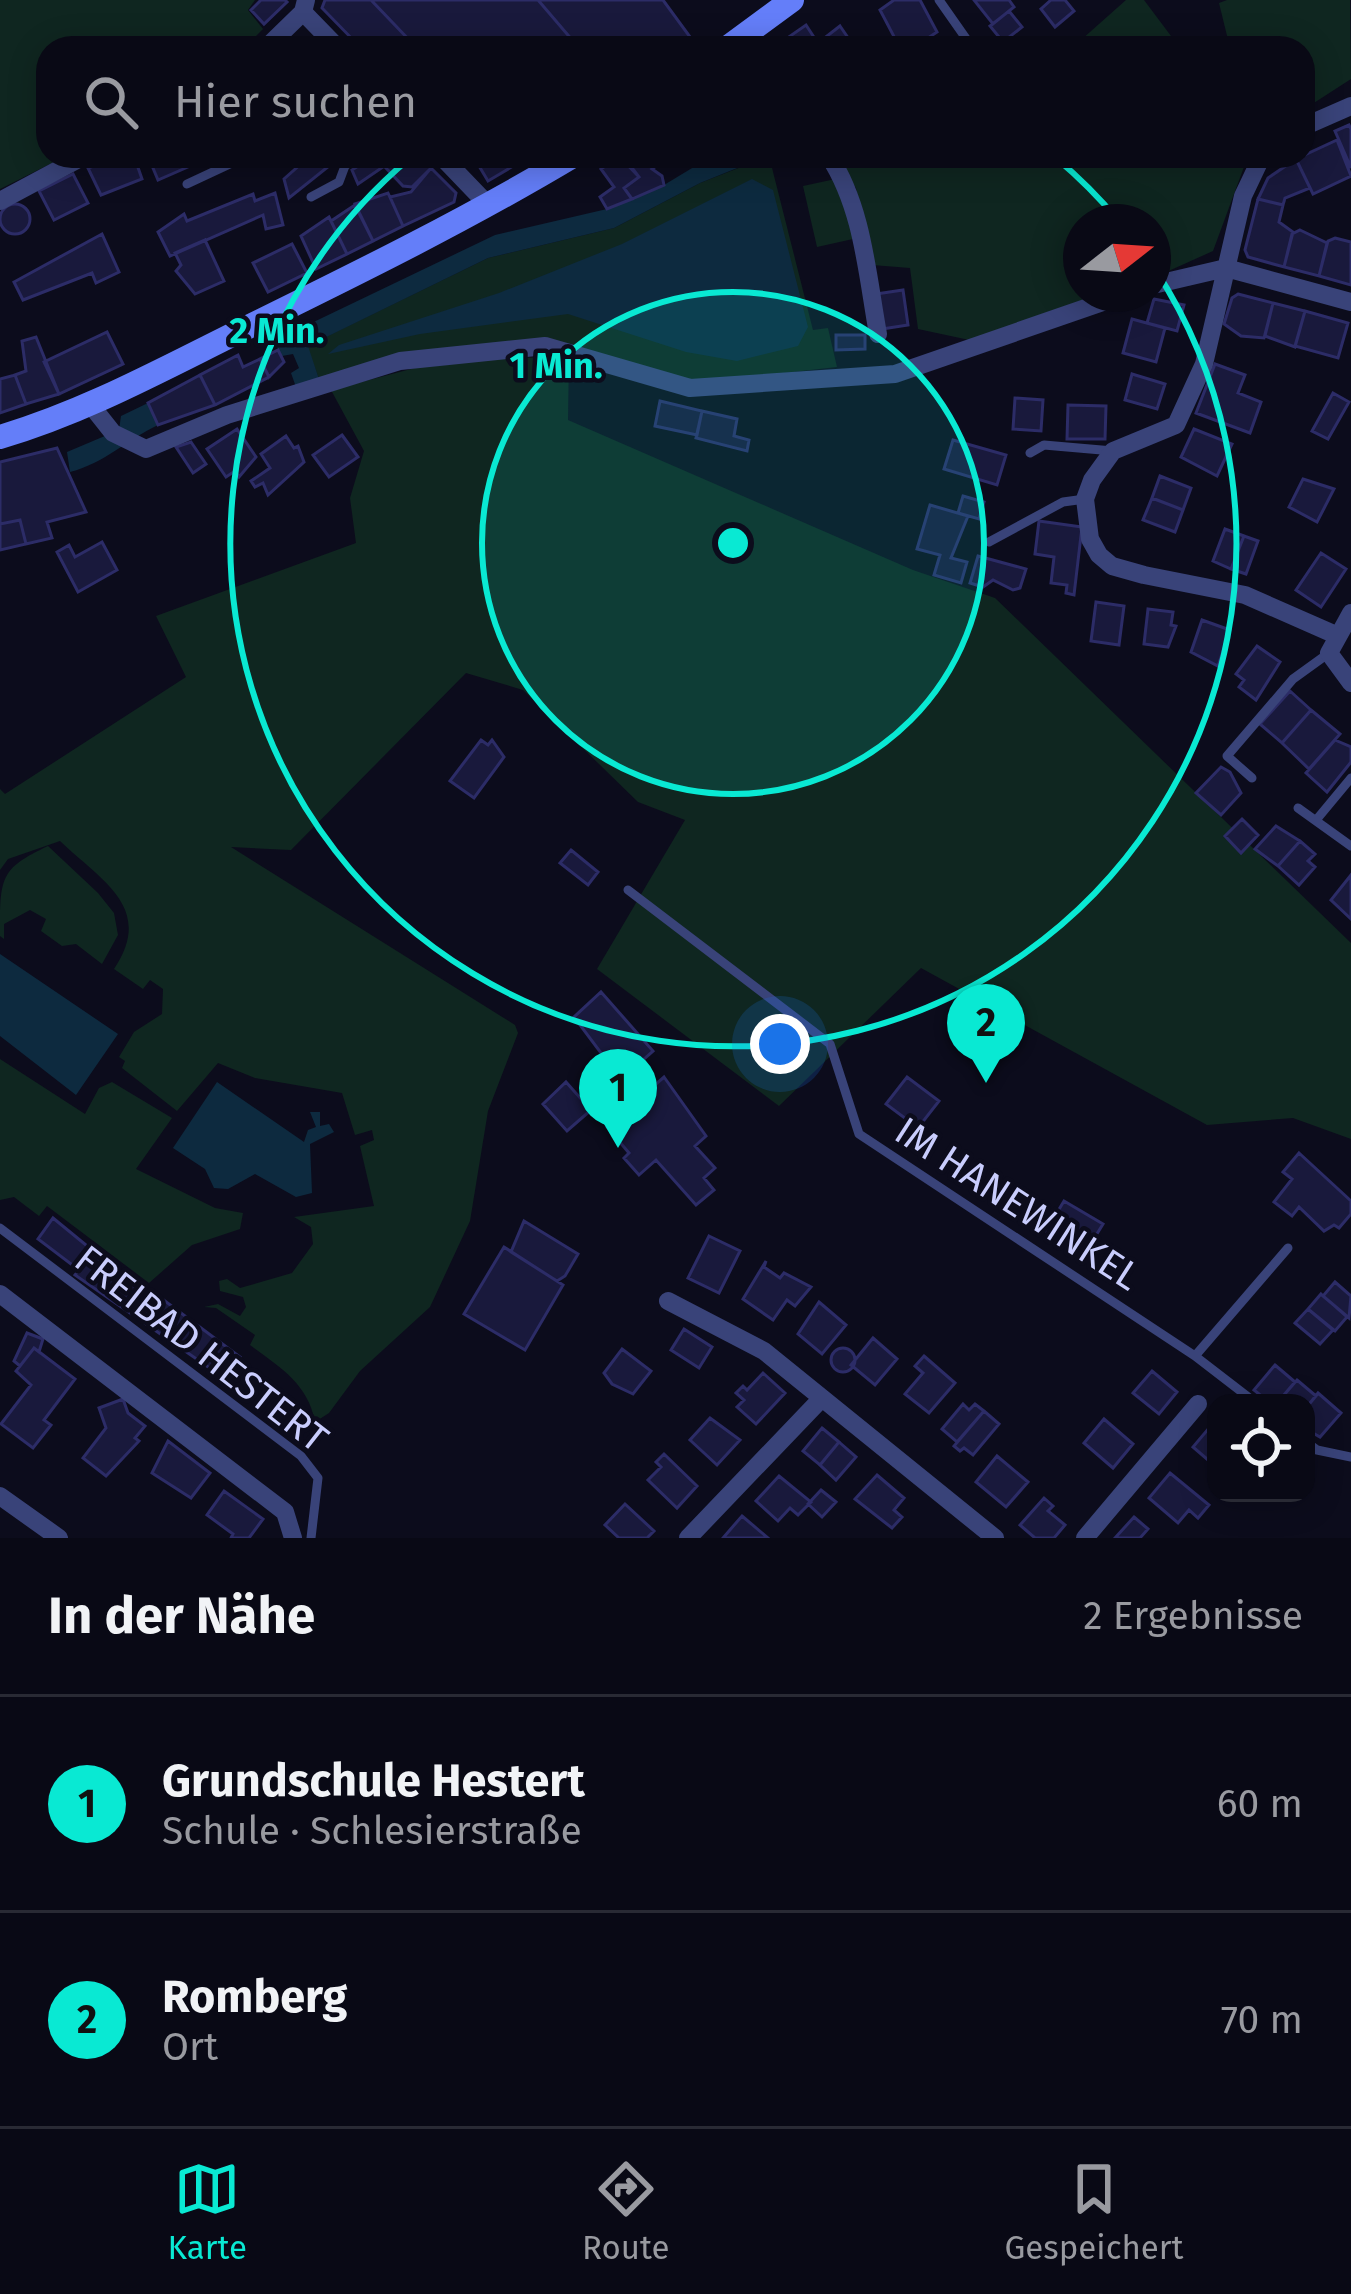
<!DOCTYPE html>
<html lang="de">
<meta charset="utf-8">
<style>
:root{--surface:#090915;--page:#171722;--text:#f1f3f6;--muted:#999aa0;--line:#292a34;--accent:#09e9d3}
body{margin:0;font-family:"Fira Sans",sans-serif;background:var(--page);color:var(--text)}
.controls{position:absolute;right:36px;bottom:36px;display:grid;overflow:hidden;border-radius:24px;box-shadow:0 6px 30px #0003}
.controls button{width:108px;height:108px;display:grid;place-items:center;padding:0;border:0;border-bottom:3px solid var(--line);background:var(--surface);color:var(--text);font:60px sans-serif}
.compass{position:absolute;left:1063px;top:204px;width:108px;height:108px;border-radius:50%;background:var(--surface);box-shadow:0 6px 30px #0003;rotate:73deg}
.you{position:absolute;left:780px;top:1044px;width:42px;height:42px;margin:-30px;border:9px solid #fff;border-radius:50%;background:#1a73e8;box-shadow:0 0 0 18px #1a73e833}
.badge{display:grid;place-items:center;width:78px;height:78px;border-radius:50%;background:var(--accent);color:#111;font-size:39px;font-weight:700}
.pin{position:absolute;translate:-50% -99px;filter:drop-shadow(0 3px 6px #0008)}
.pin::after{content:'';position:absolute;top:63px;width:42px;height:36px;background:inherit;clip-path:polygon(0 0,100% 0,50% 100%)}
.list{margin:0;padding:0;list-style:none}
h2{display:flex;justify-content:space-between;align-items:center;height:156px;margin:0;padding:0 48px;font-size:51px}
h2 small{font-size:39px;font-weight:400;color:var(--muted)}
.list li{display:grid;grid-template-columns:78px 1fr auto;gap:36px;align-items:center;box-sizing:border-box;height:216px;padding:0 48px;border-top:3px solid var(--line)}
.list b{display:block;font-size:45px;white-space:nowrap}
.list p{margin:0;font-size:39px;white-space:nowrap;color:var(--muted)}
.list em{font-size:39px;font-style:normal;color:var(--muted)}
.icon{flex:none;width:66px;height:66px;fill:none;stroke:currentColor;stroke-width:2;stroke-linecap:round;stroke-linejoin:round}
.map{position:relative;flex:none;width:1351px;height:1538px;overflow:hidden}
.search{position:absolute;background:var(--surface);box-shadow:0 6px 30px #0003;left:36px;right:36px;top:36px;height:132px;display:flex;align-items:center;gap:30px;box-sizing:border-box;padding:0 42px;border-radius:36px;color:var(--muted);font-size:45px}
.sheet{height:588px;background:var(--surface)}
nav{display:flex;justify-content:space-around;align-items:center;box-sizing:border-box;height:168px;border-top:3px solid var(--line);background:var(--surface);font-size:33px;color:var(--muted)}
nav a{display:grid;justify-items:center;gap:6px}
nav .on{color:var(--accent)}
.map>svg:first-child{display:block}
.green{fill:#0f2620}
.water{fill:#0d2a3f}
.building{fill:#19193c;stroke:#2c2c67;stroke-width:3}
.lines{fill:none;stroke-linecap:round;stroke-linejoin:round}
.lane{stroke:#394379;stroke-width:9}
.street{stroke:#394379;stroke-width:18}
.secondary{stroke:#647ef9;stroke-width:24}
.ring{fill:none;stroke:#09e9d3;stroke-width:6}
.labels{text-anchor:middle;stroke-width:9;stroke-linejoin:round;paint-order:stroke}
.street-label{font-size:39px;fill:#c9cdfd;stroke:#0c0c1c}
.centre{fill:#09e9d3;stroke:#0c0c1c;stroke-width:6}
.ring-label{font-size:36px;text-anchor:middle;font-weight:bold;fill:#09e9d3;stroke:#0c0c1c;stroke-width:9;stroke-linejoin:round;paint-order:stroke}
</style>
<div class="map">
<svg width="1351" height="1538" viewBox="0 0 1351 1538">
<rect width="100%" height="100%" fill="#0c0c1c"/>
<path class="green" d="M0 0H255L248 10 263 29 244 48H48V156H66L0 189Z
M1126 0H1144L1180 48H1072Z
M1227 0H1350L1351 79 1303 110V48H1230L1219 3Z
M769 156 813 330 828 328 837 367 694 383 561 346 319 379 307 346 488 258 614 228 700 183Z
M833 156H1248L1213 251 1153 278V222H1081V294H1106L974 341 918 329 910 268 872 265 856 188Z
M840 178 853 239 817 247 803 186Z
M569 357 568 420 913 570 995 598 1351 943V1139L1293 1118 1207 1125 921 968 779 1106 597 969 685 820 638 802 523 690 466 673 291 850 231 847 515 1025 518 1033 488 1111 470 1221 430 1307 360 1371 329 1413 315 1422C308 1383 279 1367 250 1345L255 1335 216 1308 204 1307 218 1304 240 1316 246 1307 243 1297 220 1291 219 1281 227 1279 240 1288 292 1273 313 1244 311 1227 294 1217 374 1206 360 1146 374 1140 372 1130 355 1135 342 1093 255 1078 218 1063 177 1111 122 1068 125 1061 119 1057 134 1032 162 1014 163 989 150 980 143 989 114 969C155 908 102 881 60 841L8 859 0 870V789L5 794 186 677 156 616 356 543 350 498 364 451 331 390 449 359Z
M48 846 98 893 114 913 118 935 102 964 76 944 62 946 41 931 46 919 30 910 4 924V939L0 936C0 876 0 869 48 846Z
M0 1059 85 1114 99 1088 112 1082 172 1118 136 1169 215 1208 243 1213 240 1229 192 1245 149 1283 47 1206 39 1216 14 1197 0 1200Z"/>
<path class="water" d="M712 156H767L700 183 614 228 488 258 308 346 319 379 296 387 291 373 299 368 293 354 282 356 274 341 495 235 607 209 664 185Z
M752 179 773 190 808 327 798 346 737 361 686 352 568 314 420 334 328 354 339 345 499 293 622 244Z
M148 403 158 425C126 440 105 463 70 472L67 452 119 430 121 416Z
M0 954 118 1034 76 1095 0 1036Z
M217 1082 304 1142 308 1130 316 1127 310 1112H320V1126L329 1124 334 1132 310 1144 312 1193 296 1197 255 1174 228 1189 214 1188 205 1169 173 1148Z"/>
<path class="building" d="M261 0H285L287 2 264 24 251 10Z
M325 0H371L413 44 361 48 322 8Z
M371 0H538L579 48H409L413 44Z
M538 0H663L693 41 684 48H579Z
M894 0H920L937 32 913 48H900L880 10Z
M974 0H1009L1014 7 993 24Z
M1051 0H1065L1074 11 1055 27 1041 9Z
M1009 11 1022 27 1003 42 990 26Z
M806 25 821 48H773Z
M840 26 855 48H822L818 43Z
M1349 125 1351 129V168L1335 131Z
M1337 140 1351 176 1313 194 1296 159Z
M121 156H134L142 179 101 195 88 168Z
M148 156H213L158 180Z
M310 156H329L334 162 289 198 284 179Z
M374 156H399L358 184 352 170Z
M399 156H419L431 168 412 187 403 186 386 168Z
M473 156H530L488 181Z
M619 156 639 177 624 188 632 199 607 209 600 197 614 187 601 169Z
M623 156H670L652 169 662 176 664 185 632 199 624 188 639 177Z
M1296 159 1310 188 1285 198 1283 205 1258 199 1268 178Z
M431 168 456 193 454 202 403 226 390 197 411 192Z
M73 174 88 203 54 220 39 191Z
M275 193 283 225 266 229 263 215 170 256 158 232 184 214 187 221 253 194 255 201Z
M388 193 403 226 373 241 355 204Z
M1258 199 1283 205 1279 222 1293 232 1284 267 1248 257 1245 250Z
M0 219a15 15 0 1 1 30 0a15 15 0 1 1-30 0Z
M355 205 373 241 347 254 331 221Z
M329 217 347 254 316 269 301 236Z
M1300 230 1327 243 1319 276 1284 267 1292 234Z
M102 234 119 272 96 283 92 273 23 300 14 282Z
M1335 238 1351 242V285L1319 276 1328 241Z
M205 240 224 281 195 294 176 271 181 265 175 253Z
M292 244 307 273 268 292 253 263Z
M903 290 908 325 882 329 876 294Z
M1238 294 1273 303 1264 338 1241 336 1224 324 1232 298Z
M1154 299 1184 305 1177 331 1147 323Z
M1273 303 1305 311 1295 347 1265 336Z
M1305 311 1348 323 1338 358 1295 346Z
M1132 319 1165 328 1156 362 1123 353Z
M107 332 123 364 59 394 44 362Z
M836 335H865V349L836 350Z
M36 337 59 394 26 404 15 375 26 371 22 341Z
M278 350 284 362 269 377 260 359Z
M238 355 243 367 260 359 269 377 215 405 200 375Z
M1215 364 1245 375 1238 393 1261 402 1250 433 1196 413Z
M1132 374 1165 384 1157 409 1125 400Z
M15 375 26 404 0 413V379Z
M200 375 215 405 158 425 148 403Z
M1333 393 1349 402 1328 439 1312 431Z
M1015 398 1043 400 1041 431 1013 429Z
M660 401 702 411 697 435 655 426Z
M1068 405 1106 406 1105 439H1067Z
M702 411 737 419 734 436 749 440 747 451 696 438Z
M237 429 256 457 239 477 235 471 226 477 207 449Z
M1194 429 1232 444 1217 476 1181 457Z
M342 435 358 457 329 477 313 455Z
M286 436 294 448 298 446 304 462 268 495 263 483 255 487 251 481 270 468 261 454Z
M953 440 1006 455 997 485 944 469Z
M191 442 206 464 193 473 176 447Z
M57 448 86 512 47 522 52 538 26 544 20 520 0 524V462Z
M1160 476 1191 488 1183 510 1152 498Z
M1303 479 1334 489 1317 522 1289 507Z
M963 496 984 502 979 519 958 513Z
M1152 498 1183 510 1175 532 1143 520Z
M930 505 968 516 951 558 967 562 961 583 934 575 940 555 917 549Z
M20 520 26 544 0 550V524Z
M1039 521 1082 527 1074 595 1066 593 1067 585 1051 583 1054 557 1035 554Z
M1225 529 1244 536 1231 569 1213 561Z
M1244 536 1258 541 1246 574 1231 569Z
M102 542 117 570 78 592 57 552 69 545 75 557Z
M1321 553 1346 569 1321 607 1296 590Z
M978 556 1026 569 1020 588 1013 590 993 580 983 587 970 583Z
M1096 602 1124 606 1119 645 1091 641Z
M1148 609 1173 612 1171 625 1176 626 1168 647 1144 644Z
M1202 620 1230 630 1218 666 1191 652Z
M1257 646 1280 662 1256 700 1239 687 1244 680 1236 674Z
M1290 691 1311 710 1282 743 1260 724Z
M1311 710 1340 734 1309 769 1282 743Z
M481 740 488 745 492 740 504 757 474 798 450 781Z
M1335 740 1351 747V762L1327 792 1306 773Z
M1221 767 1230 772 1241 793 1221 815 1196 793Z
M1242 819 1258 835 1241 853 1225 836Z
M1276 826 1300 841 1278 866 1255 849Z
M1300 841 1315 854 1308 861 1315 867 1299 885 1278 866Z
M571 850 598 872 588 885 560 863Z
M1351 875V919L1331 900Z
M601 992 653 1051 626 1075 610 1058 607 1061 574 1017Z
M664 1077 706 1136 695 1146 715 1168 704 1178 714 1190 696 1205 656 1160 639 1175 624 1158 629 1153 607 1127Z
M907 1077 939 1101 918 1128 886 1104Z
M566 1082 591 1110 567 1131 543 1104Z
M1299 1153 1351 1201V1214L1339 1228 1334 1225 1324 1231 1299 1207 1292 1216 1274 1202 1292 1179 1283 1172Z
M1064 1201 1103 1224 1084 1255 1046 1231Z
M53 1218 153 1300 157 1295 240 1357 224 1378 75 1275 79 1270 38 1239Z
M524 1221 578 1254 565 1276 557 1281 511 1252Z
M709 1236 740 1251 719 1293 688 1278Z
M504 1247 563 1285 525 1350 464 1314Z
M766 1261 764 1267 780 1278 784 1273 811 1287 795 1306 787 1300 773 1320 743 1299Z
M1335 1282 1351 1296 1349 1318 1323 1296Z
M1321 1294 1347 1317 1335 1331 1308 1309Z
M819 1302 846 1325 822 1354 798 1334Z
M1308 1309 1333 1330 1320 1344 1295 1323Z
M684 1329 712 1347 699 1368 671 1350Z
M27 1333 43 1339 39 1352 34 1348 20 1366 14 1361Z
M873 1338 897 1359 875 1385 851 1365Z
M831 1360a12 12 0 1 1 24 0a12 12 0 1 1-24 0Z
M34 1348 75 1379 44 1420 51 1425 33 1448 1 1424 31 1385 16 1371Z
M622 1349 651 1371 633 1394 612 1384 604 1373Z
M924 1356 955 1383 929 1413 905 1394 923 1373 915 1366Z
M1275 1365 1295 1382 1277 1403H1270L1254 1390Z
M1152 1371 1177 1392 1159 1414 1133 1393Z
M763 1373 785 1393 756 1424 737 1407 744 1400 736 1393 743 1386 747 1390Z
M1297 1380 1316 1396 1306 1408V1403H1277Z
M1318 1393 1341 1413 1320 1437 1306 1429V1408Z
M123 1399 128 1413 145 1426 135 1438 139 1441 106 1476 83 1458 106 1428 99 1408Z
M963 1404 969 1410 975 1404 984 1411 957 1442 942 1429Z
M984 1411 999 1424 973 1455 964 1448 960 1451 954 1446Z
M710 1418 740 1440 717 1465 690 1440Z
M1104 1419 1133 1444 1113 1468 1084 1443Z
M822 1428 839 1442 820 1465 803 1451Z
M1209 1428 1216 1431 1215 1466 1193 1447Z
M168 1441 210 1473 191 1498 152 1473Z
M839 1442 856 1457 836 1480 820 1465Z
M664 1454 697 1486 677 1508 648 1480 661 1467 656 1462Z
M997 1456 1028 1482 1006 1507 976 1482Z
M1170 1473 1209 1505 1198 1518 1189 1510 1178 1523 1149 1498Z
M877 1475 904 1498 894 1510 902 1517 892 1528 855 1499Z
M779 1476 811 1502 798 1515 790 1508 778 1521 756 1501Z
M821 1490 836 1502 822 1517 808 1504Z
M224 1491 263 1519 249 1538H231L233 1534 207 1515Z
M1044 1498 1053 1506 1048 1511 1065 1525 1054 1538H1035L1020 1525Z
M625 1504 654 1531 647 1538H619L605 1525Z
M742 1516 768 1538H723Z
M1134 1517 1148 1529 1140 1538H1115Z"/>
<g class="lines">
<path class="lane" d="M939 0 972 47
M187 184 247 156
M311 197 339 182 345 166 358 156
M1030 453 1044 445 1113 451
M989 542 1063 502 1085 499
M1252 778 1227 756 1293 679 1329 653
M1298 808 1351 846
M1317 819 1351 778
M628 890 830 1044 859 1134 1195 1356 1256 1403
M0 1228 301 1456 318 1478 311 1538
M1195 1356 1288 1248
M1306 1442 1317 1450 1351 1457"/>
<path class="street" d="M303 12 338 48
M266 48 303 12 306 0
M1303 127 1351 106
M441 156 489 206
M829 156C863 208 867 274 878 334
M1262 156 1243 196 1204 364 1176 425 1113 451 1092 480 1085 499 1090 539 1099 555 1112 566 1144 575 1245 595 1336 635
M0 201 84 156
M1153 285 1226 268 1351 302
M90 404 113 433 146 449 227 415 400 361 545 346 690 388 895 374 1126 294
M1351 613 1329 653 1351 683
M0 1294 285 1512 293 1538
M668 1301 764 1351 995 1538
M0 1496 59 1538
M688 1538 822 1398
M1085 1538 1198 1404"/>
<path class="secondary" d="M727 48 792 0
M0 437C85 412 163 369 242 330 354 275 466 220 573 156"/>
</g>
<circle cx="733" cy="543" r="251" fill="#09e9d3" fill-opacity=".12"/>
<g class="ring">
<circle cx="733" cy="543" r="251"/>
<path d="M646 48A503 503 0 0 1 820 48M1056 158A503 503 0 0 1 1118 220M1155 269A503 503 0 1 1 410 158"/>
</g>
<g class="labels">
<g class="street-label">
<text transform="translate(1018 1203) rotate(33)" y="14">IM HANEWINKEL</text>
<text transform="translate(202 1348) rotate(38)" y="14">FREIBAD HESTERT</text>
</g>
</g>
<circle cx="733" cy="543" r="18" class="centre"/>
<g class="ring-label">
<text x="277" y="343">2 Min.</text>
<text x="556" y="378">1 Min.</text>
</g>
</svg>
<div class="controls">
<button><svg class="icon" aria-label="locate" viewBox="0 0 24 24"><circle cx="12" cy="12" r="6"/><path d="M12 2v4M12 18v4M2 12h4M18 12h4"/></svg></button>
</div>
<svg class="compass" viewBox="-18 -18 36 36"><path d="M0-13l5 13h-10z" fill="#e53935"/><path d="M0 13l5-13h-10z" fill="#999aa0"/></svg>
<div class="you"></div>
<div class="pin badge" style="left:618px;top:1148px">1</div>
<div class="pin badge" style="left:986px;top:1083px">2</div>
<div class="search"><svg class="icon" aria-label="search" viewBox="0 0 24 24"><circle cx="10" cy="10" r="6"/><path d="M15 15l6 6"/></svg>Hier suchen</div>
</div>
<section class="sheet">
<h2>In der Nähe<small>2 Ergebnisse</small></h2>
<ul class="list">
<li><span class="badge">1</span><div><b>Grundschule Hestert</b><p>Schule · Schlesierstraße</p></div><em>60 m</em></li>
<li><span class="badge">2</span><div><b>Romberg</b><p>Ort</p></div><em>70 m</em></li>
</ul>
</section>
<nav>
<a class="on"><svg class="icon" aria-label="map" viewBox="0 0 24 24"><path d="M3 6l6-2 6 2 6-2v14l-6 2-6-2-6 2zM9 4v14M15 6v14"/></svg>Karte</a>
<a><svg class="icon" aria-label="directions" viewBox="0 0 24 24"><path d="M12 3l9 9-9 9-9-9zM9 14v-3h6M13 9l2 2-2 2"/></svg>Route</a>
<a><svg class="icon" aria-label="saved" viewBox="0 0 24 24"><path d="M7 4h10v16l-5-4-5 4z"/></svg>Gespeichert</a>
</nav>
